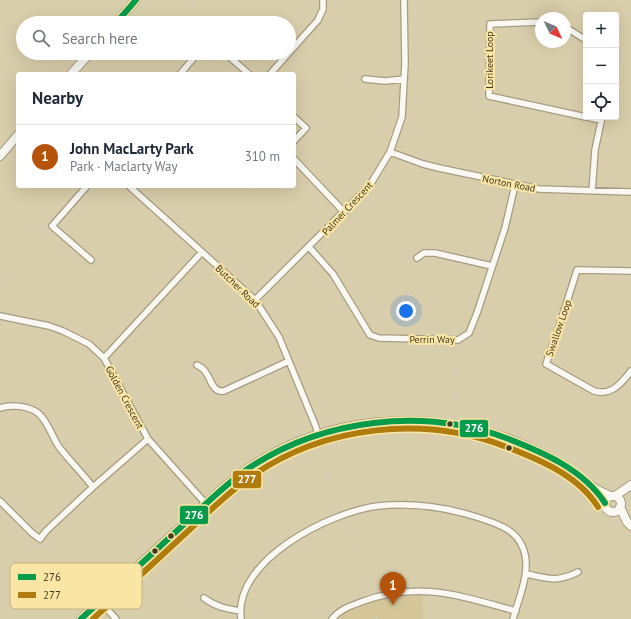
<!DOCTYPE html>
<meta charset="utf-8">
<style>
:root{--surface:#fff;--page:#f6f6f7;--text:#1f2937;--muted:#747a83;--line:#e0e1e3;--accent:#b45309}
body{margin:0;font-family:"PT Sans",sans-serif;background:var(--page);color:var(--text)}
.controls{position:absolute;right:12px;top:12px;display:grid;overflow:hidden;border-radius:4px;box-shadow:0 4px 16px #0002}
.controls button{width:36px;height:36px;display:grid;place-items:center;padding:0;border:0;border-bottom:1px solid var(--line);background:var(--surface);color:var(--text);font:20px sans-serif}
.compass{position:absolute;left:535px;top:12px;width:36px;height:36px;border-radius:50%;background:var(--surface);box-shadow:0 4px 16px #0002;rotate:134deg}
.you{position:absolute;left:406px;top:311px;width:14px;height:14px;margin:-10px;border:3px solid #fff;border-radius:50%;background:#1a73e8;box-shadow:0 0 0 6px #1a73e833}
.badge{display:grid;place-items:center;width:26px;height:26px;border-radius:50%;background:var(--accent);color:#fff;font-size:13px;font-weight:700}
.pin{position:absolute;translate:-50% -33px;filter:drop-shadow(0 1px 2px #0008)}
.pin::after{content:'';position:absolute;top:21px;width:14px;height:12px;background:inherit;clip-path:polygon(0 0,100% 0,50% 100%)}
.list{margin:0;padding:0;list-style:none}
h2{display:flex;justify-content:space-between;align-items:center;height:52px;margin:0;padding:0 16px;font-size:17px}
h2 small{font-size:13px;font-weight:400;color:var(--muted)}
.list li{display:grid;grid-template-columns:26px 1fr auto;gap:12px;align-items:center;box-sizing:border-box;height:64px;padding:0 16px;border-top:1px solid var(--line)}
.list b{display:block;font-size:15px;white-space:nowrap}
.list p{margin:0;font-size:13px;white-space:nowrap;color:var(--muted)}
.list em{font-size:13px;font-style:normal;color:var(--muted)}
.icon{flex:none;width:22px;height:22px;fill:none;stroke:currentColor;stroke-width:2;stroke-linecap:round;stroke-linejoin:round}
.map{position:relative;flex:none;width:631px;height:619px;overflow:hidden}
.search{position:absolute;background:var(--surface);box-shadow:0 4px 16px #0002;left:16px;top:16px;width:280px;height:44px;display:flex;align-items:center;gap:10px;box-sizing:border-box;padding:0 14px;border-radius:22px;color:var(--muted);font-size:15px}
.panel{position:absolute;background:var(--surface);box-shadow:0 4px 16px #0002;left:16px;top:72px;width:280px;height:116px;border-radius:4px}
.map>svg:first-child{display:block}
.green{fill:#d4c698}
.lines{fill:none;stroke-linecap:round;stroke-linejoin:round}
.street-casing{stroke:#a59c81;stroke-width:8}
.secondary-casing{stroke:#a59c81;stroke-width:10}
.path{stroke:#cecbbf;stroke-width:1;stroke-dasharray:3 3;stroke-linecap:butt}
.street{stroke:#f9f8f2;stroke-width:5.5}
.secondary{stroke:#f9f8f2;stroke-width:8}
.bus-1-casing{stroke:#fae6a4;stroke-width:9}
.bus-2-casing{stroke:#fae6a4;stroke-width:9}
.bus-1{stroke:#079b4c;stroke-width:6}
.bus-2{stroke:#af7c0d;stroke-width:6}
.bus-dot{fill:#443c21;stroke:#fae6a4;stroke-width:1.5}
.labels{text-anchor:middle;stroke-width:4;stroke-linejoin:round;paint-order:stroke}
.street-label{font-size:10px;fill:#443c21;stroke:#fae6a4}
.key{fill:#fae6a4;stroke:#c3b37d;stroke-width:1}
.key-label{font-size:11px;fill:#443c21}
.line-badge{stroke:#fae6a4;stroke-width:1.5}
.badge-label{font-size:11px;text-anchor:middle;font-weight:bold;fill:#fff}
</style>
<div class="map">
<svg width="631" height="619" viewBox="0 0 631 619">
<rect width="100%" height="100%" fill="#d9ceab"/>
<path class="green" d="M422 595 423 619H341L344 613 377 601Z"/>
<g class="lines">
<g class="street-casing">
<path id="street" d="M541 22 490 24 489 96 586 117
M565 27 586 40
M225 53 249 74
M180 74 198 53
M270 74 318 20 323 9V0
M365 79 385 81 404 79
M294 117 306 128 294 141
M587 117 601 120
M390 152 423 164 439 168 539 189 631 192
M294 159 344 212
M87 186 52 226 91 260
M129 186 255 300 279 337 316 427 318 434
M592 191 595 150 602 117
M309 247 333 274 370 335 379 338 458 340 469 333 477 313 505 228 515 185
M417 258 424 253H435L492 266
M631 271 577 270 558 330 546 364 594 391C611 396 621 384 631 371
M255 300 370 185 390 152 402 117 405 63 404 0
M0 316 49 326 63 331 89 344 104 358 148 439 206 504
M104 358 202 252
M197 365C199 366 201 367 203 369 211 376 211 393 224 391L289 361
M0 408C11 404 29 406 38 413 48 421 52 437 59 447 70 461 82 473 93 487
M0 501 32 533 40 539 46 531 93 487 148 439
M526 574C548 578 556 583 578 572
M204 598C216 607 227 609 241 611
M100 601 116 619
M241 619C233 560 330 512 378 506 414 502 446 507 480 518 497 524 516 529 523 548 532 570 519 597 513 619
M332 619C339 610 350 606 361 602 418 580 460 596 516 611"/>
</g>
<g class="secondary-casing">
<path id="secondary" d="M116 23 136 0
M71 74 90 53
M0 156 18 135
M615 496 631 485
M605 504a8 8 0 1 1 16 0a8 8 0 1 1-16 0Z
M620 507 627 522 631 526
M81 619C114 588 147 558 181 527 203 507 224 485 249 468 326 416 425 408 512 440 529 447 546 455 562 464 573 471 583 481 594 488 599 491 605 494 611 496"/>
</g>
<path class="path" d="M192 0 201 23
M616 34 631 12
M616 48C625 55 621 62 616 70
M411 52H484
M364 73 372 71 377 74
M483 86 480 96 483 104 493 108 500 105
M305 139C311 137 315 131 312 125
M296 153 297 146
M387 169 395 161
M245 186 250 190 256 189 259 186
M52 216 44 220 42 227 46 232 54 236
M319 249 321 242
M302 262 310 258
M412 263C402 252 414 246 424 247
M87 265 90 268H97L101 265 97 262
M0 277 6 281C9 292 0 299 4 310
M0 284 46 232
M210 392 213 396 219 397
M615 396 631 413
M133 398 191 370 193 374 200 375
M453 417 459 346
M320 443 339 509
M596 498 603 512 606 515 618 521
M344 521 368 594
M34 526 41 527
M36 544 40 547C48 548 49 541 51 534
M583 569 631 534
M371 605 377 619"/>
<use href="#street" class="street"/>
<use href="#secondary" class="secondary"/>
<g class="bus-1-casing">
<path id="bus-1" d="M116 23 136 0
M81 619C114 588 148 558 181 527 203 507 224 485 249 468 323 419 422 407 506 438 542 452 583 469 605 503"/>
</g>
<g class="bus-2-casing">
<path id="bus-2" d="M93 619C124 590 155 562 186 533 208 513 228 492 252 476 324 426 422 415 504 446 538 459 578 475 598 507"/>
</g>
<use href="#bus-1" class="bus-1"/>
<use href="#bus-2" class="bus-2"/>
</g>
<g class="bus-dot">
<circle cx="450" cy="424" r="3.5"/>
<circle cx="509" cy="448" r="3.5"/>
<circle cx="171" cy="536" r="3.5"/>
<circle cx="155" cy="551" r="3.5"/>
</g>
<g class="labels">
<g class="street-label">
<text transform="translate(489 60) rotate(-90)" y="4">Lorikeet Loop</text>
<text transform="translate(509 183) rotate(11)" y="4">Norton Road</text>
<text transform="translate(347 208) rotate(-47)" y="4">Palmer Crescent</text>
<text transform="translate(238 286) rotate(44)" y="4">Butcher Road</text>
<text transform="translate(558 328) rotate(-71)" y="4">Swallow Loop</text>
<text x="432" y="343">Perrin Way</text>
<text transform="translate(125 397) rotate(62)" y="4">Golden Crescent</text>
</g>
</g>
<rect x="10" y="563" width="132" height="46" rx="6" class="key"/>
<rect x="18" y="574" width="18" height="6" fill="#079b4c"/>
<rect x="18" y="592" width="18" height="6" fill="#af7c0d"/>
<g class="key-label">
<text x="43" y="581">276</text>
<text x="43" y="599">277</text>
</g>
<g class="line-badge">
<rect x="459" y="419" width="30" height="19" rx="4" fill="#079b4c"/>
<rect x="232" y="470" width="30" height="19" rx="4" fill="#af7c0d"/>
<rect x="179" y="505" width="30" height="20" rx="4" fill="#079b4c"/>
</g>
<g class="badge-label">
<text x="474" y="432">276</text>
<text x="247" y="483">277</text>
<text x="194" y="519">276</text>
</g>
</svg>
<div class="controls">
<button>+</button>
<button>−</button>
<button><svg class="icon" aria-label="locate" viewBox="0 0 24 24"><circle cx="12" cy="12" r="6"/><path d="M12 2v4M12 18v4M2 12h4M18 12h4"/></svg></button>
</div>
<svg class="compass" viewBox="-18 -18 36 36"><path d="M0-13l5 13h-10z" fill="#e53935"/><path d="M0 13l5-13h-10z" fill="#747a83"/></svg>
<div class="you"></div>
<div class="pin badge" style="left:393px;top:605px">1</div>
<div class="search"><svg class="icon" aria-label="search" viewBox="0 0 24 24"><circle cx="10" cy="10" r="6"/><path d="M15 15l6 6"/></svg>Search here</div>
<section class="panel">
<h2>Nearby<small></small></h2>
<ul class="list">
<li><span class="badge">1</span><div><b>John MacLarty Park</b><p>Park · Maclarty Way</p></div><em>310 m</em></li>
</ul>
</section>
</div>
